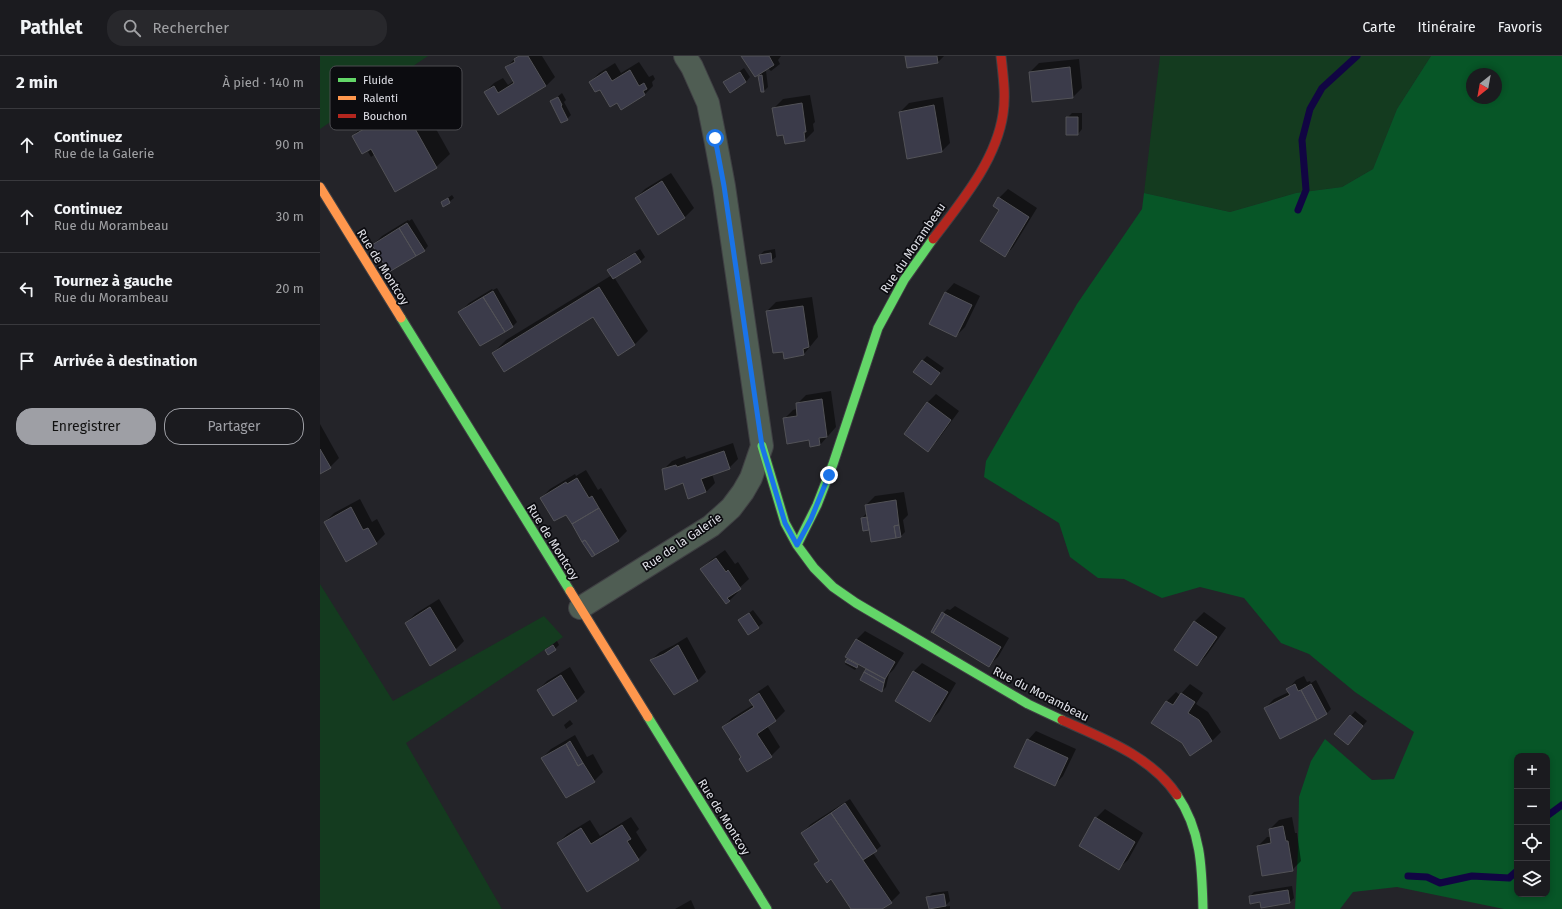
<!DOCTYPE html>
<html lang="fr">
<meta charset="utf-8">
<style>
:root{--surface:#1b1b1f;--page:#28282c;--text:#f1f3f6;--muted:#a0a1a4;--line:#39393d;--accent:#9e9fa5}
body{margin:0;font-family:"Fira Sans",sans-serif;background:var(--page);color:var(--text)}
.controls{position:absolute;right:12px;bottom:12px;display:grid;overflow:hidden;border-radius:8px;box-shadow:0 2px 6px #0003}
.controls button{width:36px;height:36px;display:grid;place-items:center;padding:0;border:0;border-bottom:1px solid var(--line);background:var(--surface);color:var(--text);font:20px sans-serif}
.compass{position:absolute;left:1146px;top:12px;width:36px;height:36px;border-radius:50%;background:var(--surface);box-shadow:0 2px 6px #0003;rotate:211deg}
.stop{position:absolute;width:12px;height:12px;margin:-9px;border:3px solid #1a73e8;border-radius:50%;background:#fff}
.stop.end{background:#1a73e8;border-color:#fff;box-shadow:0 1px 4px #0008}
.list{margin:0;padding:0;list-style:none}
h2{display:flex;justify-content:space-between;align-items:center;height:52px;margin:0;padding:0 16px;font-size:17px}
h2 small{font-size:13px;font-weight:400;color:var(--muted)}
.list li{display:grid;grid-template-columns:26px 1fr auto;gap:12px;align-items:center;box-sizing:border-box;height:72px;padding:0 16px;border-top:1px solid var(--line)}
.list b{display:block;font-size:15px;white-space:nowrap}
.list p{margin:0;font-size:13px;white-space:nowrap;color:var(--muted)}
.list em{font-size:13px;font-style:normal;color:var(--muted)}
.actions{display:flex;gap:8px;padding:12px 16px}
.actions a{flex:1;padding:9px 0;border:1px solid var(--accent);border-radius:16px;text-align:center;font-size:14px;color:var(--accent)}
.actions .main{background:var(--accent);color:#111}
.icon{flex:none;width:22px;height:22px;fill:none;stroke:currentColor;stroke-width:2;stroke-linecap:round;stroke-linejoin:round}
.map{position:relative;flex:none;width:1242px;height:853px;overflow:hidden}
header{display:flex;align-items:center;gap:24px;box-sizing:border-box;height:56px;padding:0 20px;background:var(--surface);border-bottom:1px solid var(--line)}
header strong{font-size:19px}
nav{display:flex;gap:22px;margin-inline-start:auto;font-size:14px}
.search{width:280px;height:36px;background:var(--page);display:flex;align-items:center;gap:10px;box-sizing:border-box;padding:0 14px;border-radius:16px;color:var(--muted);font-size:15px}
main{display:flex}
aside{flex:1;background:var(--surface)}
.map>svg:first-child{display:block}
.green{fill:#143b1f}
.forest{fill:#075627;fill-rule:evenodd}
.shadow{fill:#0007}
.lines{fill:none;stroke-linecap:round;stroke-linejoin:round}
.stream{stroke:#110543;stroke-width:7}
.building{fill:#3b3b4a;stroke:#525257}
.street-casing{stroke:#3f3f43;stroke-width:24}
.fast-casing{stroke:#3f3f43;stroke-width:11}
.slow-casing{stroke:#3f3f43;stroke-width:11}
.jam-casing{stroke:#3f3f43;stroke-width:11}
.street{stroke:#4f5d53;stroke-width:22}
.fast{stroke:#63d668;stroke-width:9}
.slow{stroke:#ff974d;stroke-width:9}
.jam{stroke:#b3261e;stroke-width:9}
.route{stroke:#1a73e8;stroke-width:5}
.labels{text-anchor:middle;stroke-width:3.5;stroke-linejoin:round;paint-order:stroke}
.street-label{font-size:12px;fill:#e0e1e8;stroke:#0c0c10}
.key{fill:#0c0c10;stroke:#4c4c51;stroke-width:1}
.key-label{font-size:11px;fill:#e0e1e8}
</style>
<header>
<strong>Pathlet</strong>
<div class="search"><svg class="icon" aria-label="search" viewBox="0 0 24 24"><circle cx="10" cy="10" r="6"/><path d="M15 15l6 6"/></svg>Rechercher</div>
<nav><a>Carte</a><a>Itinéraire</a><a>Favoris</a></nav>
</header>
<main>
<aside>
<h2>2 min<small>À pied · 140 m</small></h2>
<ul class="list">
<li><svg class="icon" aria-label="ahead" viewBox="0 0 24 24"><path d="M12 20V5M6 11l6-6 6 6"/></svg><div><b>Continuez</b><p>Rue de la Galerie</p></div><em>90 m</em></li>
<li><svg class="icon" aria-label="ahead" viewBox="0 0 24 24"><path d="M12 20V5M6 11l6-6 6 6"/></svg><div><b>Continuez</b><p>Rue du Morambeau</p></div><em>30 m</em></li>
<li><svg class="icon" aria-label="left" viewBox="0 0 24 24"><path d="M17 20v-9H6M10 6l-5 5 5 5"/></svg><div><b>Tournez à gauche</b><p>Rue du Morambeau</p></div><em>20 m</em></li>
<li><svg class="icon" aria-label="arrive" viewBox="0 0 24 24"><path d="M6 21V4h12l-3 4 3 4H6"/></svg><div><b>Arrivée à destination</b></div></li>
</ul>
<div class="actions"><a class="main">Enregistrer</a><a>Partager</a></div>
</aside>
<div class="map">
<svg width="1242" height="853" viewBox="0 0 1242 853">
<rect width="100%" height="100%" fill="#242429"/>
<path class="green" d="M0 0H108L0 73Z
M840 0H1111L1077 53 1053 113 1022 131 976 137 910 156 824 137Z
M0 528 73 645 224 560 243 581 86 687 182 853H0Z"/>
<path class="forest" d="M1111 0H1242V853H1184L1077 831 1033 836 1020 853H975L978 793 979 741 991 705 1005 683 1052 724 1074 723 1094 676 1035 636 989 598 961 587 924 542 880 531 842 542 804 523 778 522 750 501 739 467 664 421 666 405 757 248 822 153 824 137 910 156 976 137 1022 131 1053 113 1077 53ZM1152 18H1176V42H1152ZM1197 700H1227V838H1197Z"/>
<path class="shadow" d="M198 0H222L235 21 226 30 178 58 165 36 174 27 183 22 188 29 194 25 186 11Z
M423 0H461L458 4 460 8 451 15 448 12Z
M586 0H624L618 6Z
M759 3 762 32 753 41 713 45 710 16 719 7Z
M319 6 329 21 333 19 335 23 332 26 333 30 324 39 297 45 270 26 279 17 295 7 301 17Z
M424 12 430 21 426 26H405Z
M446 15 448 31 444 35H441L439 20 443 16Z
M242 37 246 44 244 46 251 59 247 63 231 46Z
M490 39 495 66 493 68 494 75 485 84 454 52 463 43Z
M94 40 104 58 107 57 130 98 116 111 55 98 51 101 48 96 51 93 33 80 46 66Z
M623 41 630 87 621 96 580 56 589 47Z
M752 57H762V73L758 78 747 62Z
M351 117 374 152 365 161 338 177 316 142 325 133Z
M688 133 717 152 693 191 685 200 679 142Z
M132 139 134 142 129 146H122Z
M92 163 108 190 104 195 53 189 62 180 88 164 89 165Z
M320 193 325 201 321 205 294 221 328 275 314 289 274 260 173 297 186 284 292 219 288 214 292 210Z
M455 193 456 201 451 205 440 199 444 195Z
M634 227 660 240 645 271 636 280 610 267 626 236Z
M177 232 197 266 193 270 161 289 140 256 149 247 172 233 173 234Z
M492 241 498 281 484 298 463 295 447 255 456 246Z
M607 300 624 312 611 328 602 305Z
M511 335 516 371 500 389 464 363 473 354 477 353V348L486 339Z
M616 338 639 355 617 385 608 394 607 347Z
M0 368 19 402 10 411 0 417Z
M413 387 418 403 409 412 392 418 395 427 386 436 363 426 343 414 352 405 365 400 366 403Z
M266 414 278 434 281 432 307 475 298 484 246 458 221 442 230 433 255 418 256 420Z
M584 436 588 459 583 464 585 476 581 480 550 472 544 473 542 462 546 458V449L555 440Z
M40 443 52 466 57 463 65 478 56 487 5 466 14 457Z
M405 494 415 508 418 506 429 523 417 534 418 536 409 545 382 513 391 504Z
M119 543 144 585 135 594 86 567 95 558Z
M635 550 689 582 678 601 669 609 623 557 627 553 630 554Z
M433 554 443 567 438 571 419 565Z
M884 556 906 572 886 600 877 609 855 594 875 565Z
M545 575 584 597 574 613 569 618 566 631 562 635 541 624 547 612 540 608 535 614 525 608 536 584Z
M367 581 386 616 377 625 331 604 340 596 354 589Z
M237 585 239 589 235 593 226 594Z
M602 607 636 627 619 656 610 665 593 616Z
M250 611 265 636 256 645 218 634 227 625Z
M984 620 987 626 990 625 991 627 996 624 1011 653 1006 658 945 652 954 643 969 636 968 633 976 624Z
M870 628 883 637 876 648 888 656 901 676 892 685 870 698 863 687 833 667 847 645 856 636 860 639Z
M448 629 465 655 456 664 447 670 460 691 451 700 422 701 403 671 412 662 433 649 430 644 439 635Z
M1035 655 1047 665 1032 683 1016 678Z
M250 664 253 668 246 673 244 669Z
M716 675 756 693 743 720 734 729 708 684Z
M255 679 267 701 273 698 283 716 274 725 222 702 231 693Z
M530 743 561 790 553 797 580 837 571 846 560 853H533L482 777 491 768Z
M785 753 823 777 808 804 799 812 776 762Z
M311 761 319 773 316 776 327 794 318 803 238 787 247 778 270 764 280 780Z
M972 761 975 777H977L981 805 972 814 938 790 947 781H951L950 773 959 764Z
M972 830 974 842 970 846 930 840 934 836Z
M628 835 630 845 624 851 630 850V853H610L608 841 612 837Z
M371 844 375 853H355Z"/>
<g class="lines">
<path class="stream" d="M978 154 986 134 982 84 990 53 1002 32 1037 0
M1227 760 1242 749
M1088 820 1107 821 1120 827 1152 820 1189 822 1197 815"/>
</g>
<path class="building" d="M199 0H208L226 30 178 59 164 36 174 30 178 37 194 27 185 11 195 6 194 3Z
M421 0H449L454 9 435 21Z
M585 0H617L618 7 587 12Z
M750 11 753 42 712 46 709 16Z
M310 14 319 30 324 27 327 33 323 35 325 39 301 54 297 47 290 51 280 34 275 36 269 26 286 15 292 25Z
M420 16 426 26 410 37 403 26Z
M442 19 444 36H441L438 20Z
M238 41 242 49 241 50 248 64 241 67 230 45Z
M482 47 486 76H484L485 85 465 88 463 79 457 80 452 52Z
M614 49 622 96 587 103 579 56Z
M80 52 90 71 93 69 117 112 75 136 51 93 42 98 32 80Z
M746 61H758V79H746Z
M342 125 365 162 338 179 315 142Z
M678 141 709 161 685 201 660 185 679 154 673 150Z
M128 142 130 147 123 151 121 146Z
M87 167 105 195 96 200 79 172Z
M79 172 96 200 69 216 52 189Z
M315 197 321 206 293 223 287 214Z
M451 197 452 206 441 208 439 199Z
M279 231 315 289 298 300 273 261 184 316 172 297Z
M173 235 193 271 185 276 163 241Z
M625 236 652 249 636 281 609 268Z
M163 241 185 276 160 290 138 256Z
M483 250 489 291 483 293 484 299 464 303 463 296 453 297 446 255Z
M602 304 620 317 611 329 593 316Z
M502 343 507 381 499 382 500 389 490 391 489 384 467 388 463 362 477 360 476 347Z
M607 346 631 364 608 396 584 378Z
M0 393 11 412 0 418Z
M404 395 410 413 381 423 386 436 368 443 363 427 345 434 342 413 356 409 357 411Z
M257 422 269 442 272 440 279 452 252 468 246 459 234 465 220 442 246 426 247 428Z
M576 444 579 469 574 470 576 482 551 486 545 449Z
M31 451 43 474 48 472 57 488 26 506 4 466Z
M279 452 299 485 275 499 265 484 262 486 252 468Z
M547 461 549 474 543 475 541 462Z
M579 469 581 481 576 482 574 470Z
M265 484 275 499 272 501 262 486Z
M396 502 406 516 408 514 421 533 407 542 410 545 406 548 380 513Z
M110 551 136 594 110 610 85 567Z
M622 556 625 558 613 577 611 576Z
M429 557 439 572 428 579 418 564Z
M625 558 681 591 669 611 613 577Z
M874 565 897 581 877 610 854 594Z
M536 583 575 606 565 623 525 601Z
M233 589 236 594 228 599 225 594Z
M358 589 378 625 354 639 330 604 344 598Z
M527 603 538 609 537 612 525 606Z
M546 613 565 623 564 627 544 616Z
M593 615 628 636 610 666 575 645Z
M544 616 564 627 562 636 540 624Z
M241 619 257 645 233 660 217 634Z
M975 628 978 635 981 634 997 664 960 683 944 652 970 639 966 633Z
M991 628 1007 658 997 664 981 634Z
M439 637 456 665 437 678 452 701 427 716 419 703 421 701 402 671 434 651 429 644Z
M861 637 875 646 868 657 879 664 892 685 870 700 862 687 831 667 846 645 853 649Z
M1030 659 1043 670 1028 689 1014 678Z
M707 683 748 702 735 730 694 711Z
M250 685 263 707 258 710 246 688Z
M246 688 258 710 263 707 275 726 246 742 221 702Z
M525 747 557 795 543 804 511 757Z
M511 757 572 847 562 853H531L511 823 507 827 494 808 499 805 481 777Z
M775 761 815 786 799 814 759 790Z
M302 769 311 783 307 785 319 804 267 836 237 787 261 772 271 788Z
M963 770 966 785H968L973 815 942 820 937 790 951 787 949 773Z
M968 834 970 847 941 852 940 846 930 848 929 840Z
M624 838 626 850 609 853 606 841Z"/>
<g class="lines">
<g class="street-casing">
<path id="street" d="M260 552 391 470 411 452 423 436 431 422 442 390 404 130 395 82 388 47 372 11 365 0"/>
</g>
<g class="fast-casing">
<path id="fast" d="M81 262 250 535
M442 390 465 467 477 489 494 512 513 531 536 547 708 648 742 664
M477 489 497 449 513 408 558 272 584 224 613 183
M328 661 447 853
M857 739C881 774 882 811 883 853"/>
</g>
<g class="slow-casing">
<path id="slow" d="M0 131 81 262
M250 535 328 661"/>
</g>
<g class="jam-casing">
<path id="jam" d="M613 183C641 146 676 105 683 58 686 39 683 19 681 0
M742 664C782 682 831 700 857 739"/>
</g>
<use href="#street" class="street"/>
<use href="#fast" class="fast"/>
<use href="#slow" class="slow"/>
<use href="#jam" class="jam"/>
</g>
<g class="lines">
<path class="route" d="M395 82 404 130 442 390 465 467 477 489 491 463 509 419"/>
</g>
<g class="labels">
<g class="street-label">
<text transform="translate(593 192) rotate(-56)" y="4">Rue du Morambeau</text>
<text transform="translate(63 211) rotate(58)" y="4">Rue de Montcoy</text>
<text transform="translate(233 486) rotate(58)" y="4">Rue de Montcoy</text>
<text transform="translate(362 486) rotate(-34)" y="4">Rue de la Galerie</text>
<text transform="translate(721 638) rotate(27)" y="4">Rue du Morambeau</text>
<text transform="translate(404 761) rotate(58)" y="4">Rue de Montcoy</text>
</g>
</g>
<rect x="10" y="10" width="132" height="64" rx="6" class="key"/>
<rect x="18" y="22" width="18" height="4" fill="#63d668"/>
<rect x="18" y="40" width="18" height="4" fill="#ff974d"/>
<rect x="18" y="58" width="18" height="4" fill="#b3261e"/>
<g class="key-label">
<text x="43" y="28">Fluide</text>
<text x="43" y="46">Ralenti</text>
<text x="43" y="64">Bouchon</text>
</g>
</svg>
<div class="controls">
<button>+</button>
<button>−</button>
<button><svg class="icon" aria-label="locate" viewBox="0 0 24 24"><circle cx="12" cy="12" r="6"/><path d="M12 2v4M12 18v4M2 12h4M18 12h4"/></svg></button>
<button><svg class="icon" aria-label="layers" viewBox="0 0 24 24"><path d="M12 4l9 5-9 5-9-5zM3 14l9 5 9-5"/></svg></button>
</div>
<svg class="compass" viewBox="-18 -18 36 36"><path d="M0-13l5 13h-10z" fill="#e53935"/><path d="M0 13l5-13h-10z" fill="#a0a1a4"/></svg>
<div class="stop" style="left:395px;top:82px"></div>
<div class="stop end" style="left:509px;top:419px"></div>
</div>
</main>
